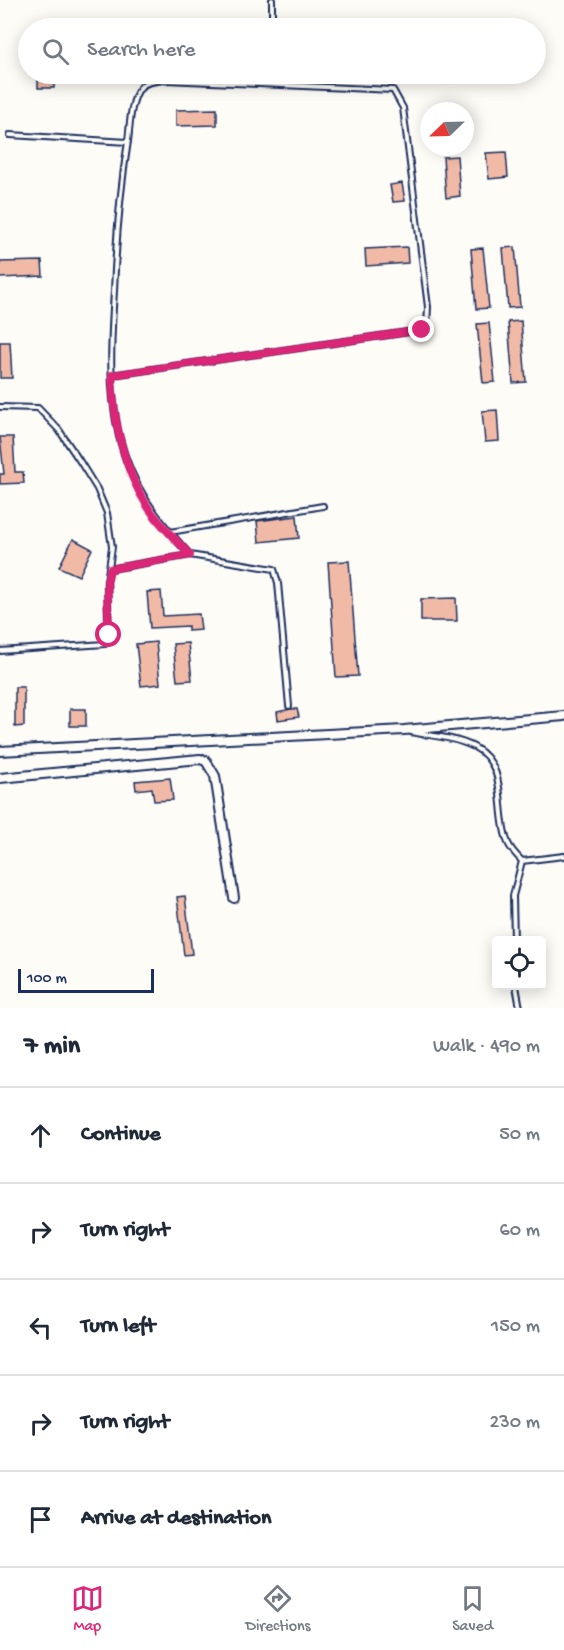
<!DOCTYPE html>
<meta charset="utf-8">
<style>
:root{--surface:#fff;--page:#f6f6f7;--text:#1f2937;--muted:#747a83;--line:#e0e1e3;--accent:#db2777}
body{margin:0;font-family:"Gochi Hand",sans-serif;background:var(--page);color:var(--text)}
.controls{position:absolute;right:18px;bottom:18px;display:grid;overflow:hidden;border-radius:6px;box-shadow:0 3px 15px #0003}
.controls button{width:54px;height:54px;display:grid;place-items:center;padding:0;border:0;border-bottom:2px solid var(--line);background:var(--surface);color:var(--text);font:30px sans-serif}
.compass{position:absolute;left:420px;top:102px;width:54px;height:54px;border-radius:50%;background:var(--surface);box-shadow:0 3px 15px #0003;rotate:247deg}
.scale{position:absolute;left:18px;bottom:15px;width:136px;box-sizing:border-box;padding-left:6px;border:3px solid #1b2f5e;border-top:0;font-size:16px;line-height:21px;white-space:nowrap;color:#1b2f5e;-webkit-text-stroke:4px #fdfcf7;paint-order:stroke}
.stop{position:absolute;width:18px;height:18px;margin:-14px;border:4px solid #db2777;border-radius:50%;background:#fff}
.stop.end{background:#db2777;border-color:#fff;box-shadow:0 2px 6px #0008}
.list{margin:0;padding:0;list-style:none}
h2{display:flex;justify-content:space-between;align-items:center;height:78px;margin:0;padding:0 24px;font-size:26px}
h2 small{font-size:20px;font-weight:400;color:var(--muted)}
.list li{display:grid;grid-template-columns:39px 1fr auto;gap:18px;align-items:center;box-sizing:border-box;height:96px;padding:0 24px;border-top:2px solid var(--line)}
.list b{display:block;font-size:22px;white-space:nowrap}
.list em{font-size:20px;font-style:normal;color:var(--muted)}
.icon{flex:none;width:33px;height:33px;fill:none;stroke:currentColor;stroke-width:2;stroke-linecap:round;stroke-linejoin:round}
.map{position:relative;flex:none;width:564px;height:1008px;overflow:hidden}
.search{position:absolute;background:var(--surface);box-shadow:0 3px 15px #0003;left:18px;right:18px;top:18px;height:66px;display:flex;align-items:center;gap:15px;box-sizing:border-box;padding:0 21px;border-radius:33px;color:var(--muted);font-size:22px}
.sheet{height:558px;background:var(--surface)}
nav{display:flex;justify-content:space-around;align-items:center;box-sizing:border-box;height:84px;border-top:2px solid var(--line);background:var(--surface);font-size:16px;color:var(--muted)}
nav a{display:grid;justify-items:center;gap:3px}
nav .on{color:var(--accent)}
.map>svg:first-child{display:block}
.building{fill:#f1baa7;stroke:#1b2f5e;stroke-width:1.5}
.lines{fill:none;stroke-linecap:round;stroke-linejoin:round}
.service-casing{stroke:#1b2f5e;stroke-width:8}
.minor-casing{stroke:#1b2f5e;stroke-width:12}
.service{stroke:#fdfcf7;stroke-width:4}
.minor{stroke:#fdfcf7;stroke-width:8}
.route{stroke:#db2777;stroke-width:8}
</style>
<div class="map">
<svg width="564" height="1008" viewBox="0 0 564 1008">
<rect width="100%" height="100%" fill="#fdfcf7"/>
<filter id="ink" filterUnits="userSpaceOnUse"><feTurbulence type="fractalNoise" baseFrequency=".0167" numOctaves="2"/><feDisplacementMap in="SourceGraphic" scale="12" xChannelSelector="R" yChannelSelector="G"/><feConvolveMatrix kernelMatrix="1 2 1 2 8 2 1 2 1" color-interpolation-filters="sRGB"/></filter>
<g filter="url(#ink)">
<path class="building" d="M38 74H54V88H38Z
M217 109V125L176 126V110Z
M506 152 508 177 489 179 486 153Z
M457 156 460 196 446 198 443 157Z
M402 183 405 201 393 202 390 185Z
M407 247 408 263 366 266 365 249Z
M515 247 520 307 508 308 503 248Z
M483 248 489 308 476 309 471 249Z
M42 261 43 276 0 278V262Z
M521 321 526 382 513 383 508 322Z
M489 323 495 382 483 383 477 324Z
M0 342H10L12 378H0Z
M497 410 499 441 485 442 482 411Z
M0 437H13L15 472H23L24 483 0 484V474H4Z
M297 516 299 538 259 542 257 521Z
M73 539 92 549 79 576 59 567Z
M349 561 358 676 336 677 328 562Z
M161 591 163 616 199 614 201 630 188 631V626L150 628 147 592Z
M456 598 457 621H421V599Z
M156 642 160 684 141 686 136 644Z
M188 643 192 680 177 681 173 644Z
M15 687H24V726L15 727Z
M70 709H86V726H70Z
M291 709H297L299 717 278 720 277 712Z
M170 778 173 800 154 801 152 788 136 790 135 781Z
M185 896 192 954 184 955 177 897Z"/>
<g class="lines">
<g class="service-casing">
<path id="service" d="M272 28V0
M272 84V74
M10 135 128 142
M112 375 422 330 427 326 428 307 403 108 393 90 165 80C157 81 145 81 140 88 130 101 130 126 128 141 120 191 116 241 114 291 111 339 108 388 119 436 132 488 156 517 190 555
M0 407 38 408 59 430 79 460 97 489 107 513 112 547 107 582 109 641 105 644 0 651
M170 532 323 506
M110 569 190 555 274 569 278 583 289 706
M411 732C432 736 454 737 474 747 510 766 495 812 508 843 511 850 517 856 522 861
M522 861 564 856
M514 940 513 896 522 861
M516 986 520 1008"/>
</g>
<g class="minor-casing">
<path id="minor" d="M0 751 404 730 564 716
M0 778 200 759 206 761 215 776 234 898"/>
</g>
<use href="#service" class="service"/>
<use href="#minor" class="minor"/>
</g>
</g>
<g class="lines" filter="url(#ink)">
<path class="route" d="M109 635 107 582 110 569 190 555C176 540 160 525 148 507 123 469 113 419 112 375L422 330"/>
</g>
</svg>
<div class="controls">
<button><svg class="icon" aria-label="locate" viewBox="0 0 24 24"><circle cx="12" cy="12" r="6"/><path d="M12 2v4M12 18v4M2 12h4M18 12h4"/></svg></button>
</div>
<svg class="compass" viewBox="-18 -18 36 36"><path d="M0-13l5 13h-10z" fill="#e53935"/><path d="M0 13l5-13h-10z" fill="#747a83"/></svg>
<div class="scale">100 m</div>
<div class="stop" style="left:109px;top:635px"></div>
<div class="stop end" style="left:422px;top:330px"></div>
<div class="search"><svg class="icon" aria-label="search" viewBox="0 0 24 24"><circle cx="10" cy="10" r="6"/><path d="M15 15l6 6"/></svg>Search here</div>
</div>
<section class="sheet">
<h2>7 min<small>Walk · 490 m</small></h2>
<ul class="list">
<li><svg class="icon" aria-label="ahead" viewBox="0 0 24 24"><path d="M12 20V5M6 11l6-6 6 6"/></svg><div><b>Continue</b></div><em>50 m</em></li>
<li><svg class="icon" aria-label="right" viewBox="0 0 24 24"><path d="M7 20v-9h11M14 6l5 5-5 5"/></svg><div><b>Turn right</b></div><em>60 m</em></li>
<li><svg class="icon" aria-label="left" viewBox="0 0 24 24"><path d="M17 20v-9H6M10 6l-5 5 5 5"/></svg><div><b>Turn left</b></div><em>150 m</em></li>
<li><svg class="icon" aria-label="right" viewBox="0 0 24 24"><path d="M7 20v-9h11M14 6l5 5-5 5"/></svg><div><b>Turn right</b></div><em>230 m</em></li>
<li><svg class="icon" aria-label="arrive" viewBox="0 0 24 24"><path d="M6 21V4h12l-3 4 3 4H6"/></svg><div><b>Arrive at destination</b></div></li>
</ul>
</section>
<nav>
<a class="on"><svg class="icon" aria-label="map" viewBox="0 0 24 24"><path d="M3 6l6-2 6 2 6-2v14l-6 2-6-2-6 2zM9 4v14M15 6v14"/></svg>Map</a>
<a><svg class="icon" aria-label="directions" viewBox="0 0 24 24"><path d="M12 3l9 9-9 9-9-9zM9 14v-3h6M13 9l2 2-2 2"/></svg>Directions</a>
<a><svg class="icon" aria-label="saved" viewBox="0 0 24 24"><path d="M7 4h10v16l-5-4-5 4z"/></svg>Saved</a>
</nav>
